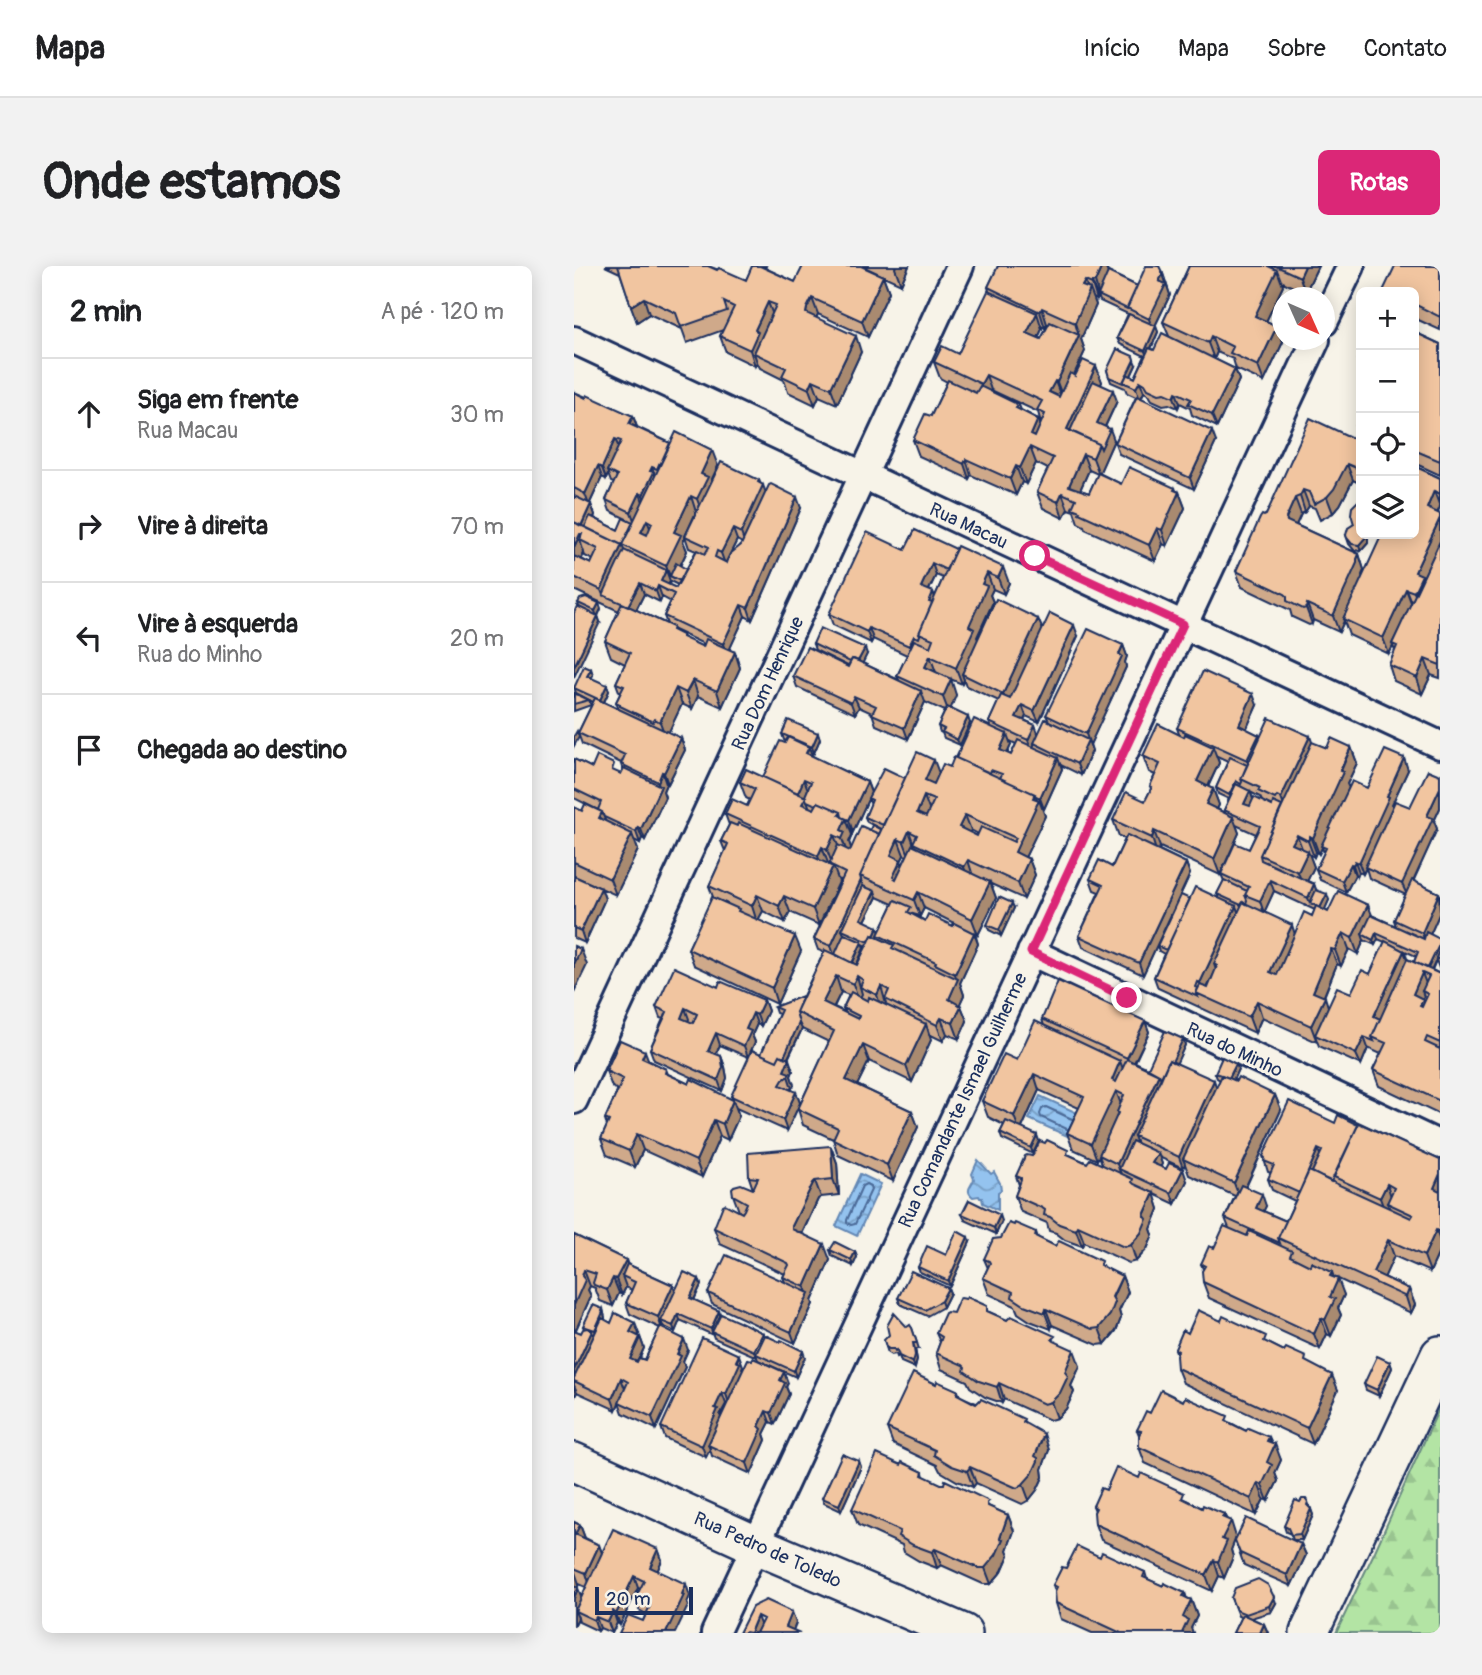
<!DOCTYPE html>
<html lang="pt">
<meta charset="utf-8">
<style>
:root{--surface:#fff;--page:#f2f2f2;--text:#202124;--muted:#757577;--line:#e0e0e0;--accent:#db2777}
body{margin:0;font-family:Pangolin,sans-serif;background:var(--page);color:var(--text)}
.controls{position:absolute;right:21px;top:21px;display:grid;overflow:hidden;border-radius:10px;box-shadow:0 4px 18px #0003}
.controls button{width:63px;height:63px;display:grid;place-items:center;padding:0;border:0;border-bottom:2px solid var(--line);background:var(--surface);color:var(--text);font:35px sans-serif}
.compass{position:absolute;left:698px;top:21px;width:63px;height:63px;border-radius:50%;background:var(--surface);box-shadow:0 4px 18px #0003;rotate:135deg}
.scale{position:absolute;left:21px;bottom:18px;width:98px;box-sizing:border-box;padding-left:7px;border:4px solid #1b2f5e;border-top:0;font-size:19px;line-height:24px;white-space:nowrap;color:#1b2f5e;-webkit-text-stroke:5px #f7f3e8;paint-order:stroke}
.stop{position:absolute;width:21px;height:21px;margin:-16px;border:5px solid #db2777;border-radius:50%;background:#fff}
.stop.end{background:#db2777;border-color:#fff;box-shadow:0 2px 7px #0008}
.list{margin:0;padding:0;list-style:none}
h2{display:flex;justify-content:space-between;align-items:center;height:91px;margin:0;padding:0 28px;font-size:30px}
h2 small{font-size:23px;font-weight:400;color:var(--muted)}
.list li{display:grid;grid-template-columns:46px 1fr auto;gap:21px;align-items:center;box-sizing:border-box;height:112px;padding:0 28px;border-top:2px solid var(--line)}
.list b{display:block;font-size:26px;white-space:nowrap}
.list p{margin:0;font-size:23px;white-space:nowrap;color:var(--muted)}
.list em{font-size:23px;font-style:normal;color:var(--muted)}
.icon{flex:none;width:38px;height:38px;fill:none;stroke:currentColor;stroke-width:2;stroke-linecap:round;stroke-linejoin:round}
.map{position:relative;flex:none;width:866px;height:1367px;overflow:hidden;border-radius:10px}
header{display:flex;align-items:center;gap:42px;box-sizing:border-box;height:98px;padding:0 35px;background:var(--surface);border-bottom:2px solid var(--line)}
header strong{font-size:33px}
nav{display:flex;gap:38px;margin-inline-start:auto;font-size:24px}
.intro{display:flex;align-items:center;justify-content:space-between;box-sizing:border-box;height:168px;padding:0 42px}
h1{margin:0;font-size:49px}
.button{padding:18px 32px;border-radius:10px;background:var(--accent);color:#fff;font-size:24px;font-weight:700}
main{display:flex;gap:42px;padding:0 42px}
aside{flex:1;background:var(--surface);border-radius:10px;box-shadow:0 4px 18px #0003}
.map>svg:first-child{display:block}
.forest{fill:url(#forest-firs);stroke:#678a81;stroke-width:2}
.water{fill:url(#water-waves);stroke:#6488b5;stroke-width:2}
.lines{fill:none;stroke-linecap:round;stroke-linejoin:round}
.shore{stroke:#4b6a98;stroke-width:2}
.street-casing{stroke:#1b2f5e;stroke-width:32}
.secondary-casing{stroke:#1b2f5e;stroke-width:42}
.street{stroke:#f7f3e8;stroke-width:26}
.secondary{stroke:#f7f3e8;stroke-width:37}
.wall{fill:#cfa98a;stroke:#1b2f5e;stroke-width:2;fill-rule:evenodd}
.shaded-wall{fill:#a98a70;stroke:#1b2f5e;stroke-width:2}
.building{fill:#f1c5a0;stroke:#1b2f5e;stroke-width:2;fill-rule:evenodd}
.route{stroke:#db2777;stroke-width:9}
.labels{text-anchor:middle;stroke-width:6;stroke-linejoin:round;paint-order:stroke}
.street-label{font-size:19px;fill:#1b2f5e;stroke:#f7f3e8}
</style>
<header>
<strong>Mapa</strong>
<nav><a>Início</a><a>Mapa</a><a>Sobre</a><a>Contato</a></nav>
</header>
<div class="intro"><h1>Onde estamos</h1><a class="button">Rotas</a></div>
<main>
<aside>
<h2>2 min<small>A pé · 120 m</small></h2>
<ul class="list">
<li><svg class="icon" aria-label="ahead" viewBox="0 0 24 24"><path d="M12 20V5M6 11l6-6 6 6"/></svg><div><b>Siga em frente</b><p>Rua Macau</p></div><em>30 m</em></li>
<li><svg class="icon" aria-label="right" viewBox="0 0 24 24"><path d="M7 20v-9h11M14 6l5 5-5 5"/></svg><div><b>Vire à direita</b></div><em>70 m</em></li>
<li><svg class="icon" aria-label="left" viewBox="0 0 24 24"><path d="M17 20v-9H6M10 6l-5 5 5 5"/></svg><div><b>Vire à esquerda</b><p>Rua do Minho</p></div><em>20 m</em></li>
<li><svg class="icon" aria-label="arrive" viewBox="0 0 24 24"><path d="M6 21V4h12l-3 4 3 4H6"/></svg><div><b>Chegada ao destino</b></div></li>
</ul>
</aside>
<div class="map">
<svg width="866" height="1367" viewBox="0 0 866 1367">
<defs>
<pattern id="forest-firs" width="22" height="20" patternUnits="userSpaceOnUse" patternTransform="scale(1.75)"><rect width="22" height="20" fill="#b3e4a4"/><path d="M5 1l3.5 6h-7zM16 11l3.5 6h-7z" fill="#99c490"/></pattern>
<pattern id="water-waves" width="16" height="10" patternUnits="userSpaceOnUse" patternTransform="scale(1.75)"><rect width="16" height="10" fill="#94c3ef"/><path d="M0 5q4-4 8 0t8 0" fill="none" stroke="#789fc5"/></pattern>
</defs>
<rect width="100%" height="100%" fill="#f7f3e8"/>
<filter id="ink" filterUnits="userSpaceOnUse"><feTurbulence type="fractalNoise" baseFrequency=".0143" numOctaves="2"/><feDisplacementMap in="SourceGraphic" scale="14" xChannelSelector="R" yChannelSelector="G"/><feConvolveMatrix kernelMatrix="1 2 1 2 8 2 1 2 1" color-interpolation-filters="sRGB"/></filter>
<g filter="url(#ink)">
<path class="forest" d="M866 1140V1367H762L801 1285Z"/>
<path class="water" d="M466 830 510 850 500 873 455 853Z
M404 894 417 908 420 906 426 917 427 924 424 926V944L409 937 408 932H406L405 930 399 931C390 924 398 920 400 913L398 908Z
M286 908 307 918 283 970 262 960Z"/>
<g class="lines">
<path class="shore" d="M493 863 467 851 466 848 468 843 472 841 498 853
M292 918 296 920 297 924 281 958 277 959 273 957V954L288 920Z"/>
<g class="street-casing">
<path id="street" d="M750 56 777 0
M0 74 866 479
M457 686 866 879
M0 834 386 0
M141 1367 742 74"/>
</g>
<g class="secondary-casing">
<path id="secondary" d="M0 1196 182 1279 389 1367
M735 1367 866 1089"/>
</g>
<use href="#street" class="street"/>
<use href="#secondary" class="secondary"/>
</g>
<path class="wall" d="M31 0H134L172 14 179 0H192L191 2 221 16 309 10 315 26 294 71 244 48 242 52 287 86 263 138 245 130 241 139 214 126 210 114 186 102 183 96 181 100 152 86 146 70 149 64 113 77 108 63 75 48 63 56 46 7Z
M288 0H335L327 18Z
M424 0H531L534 6 563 20 589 8 596 29 581 60 584 66 577 83 580 84 595 70 589 56 615 0H744L731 27 707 15 709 20 692 55 703 60 709 76 690 116 662 103 659 93 643 86 640 93 661 103 665 114 643 161 618 149 616 142 606 137 604 142 595 138 589 139 578 134 575 129 570 126 567 132 642 176 620 223 545 188 541 177 562 131 553 127 551 122 537 116 533 104 562 99 557 110 561 112 571 90 546 78 543 72 554 48 526 35 525 32H524L523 34 519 32 522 39 507 73 511 85 500 109 501 110 522 100 528 116 526 119 543 135 531 161 540 174 525 207 547 218 603 225 605 226 611 242 593 280 589 278 581 295 511 263 510 260 504 257 500 245 494 243 489 252 469 242 463 226 474 203 462 197 452 218 448 216 442 229 397 209 395 213 345 190 339 174 357 150 373 116 366 112 360 96 384 88 415 25 414 21ZM473 58H475L467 73 464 72 468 63 467 60 471 62ZM417 124 464 146 467 157 466 159 464 153 447 144 445 139 417 126ZM515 204 524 208 515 227 506 224Z
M866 2V64L840 52V26H810L809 25Z
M840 66 866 78V209L840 197Z
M0 126 59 150 63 161 144 200 136 218 186 217 191 226 227 242 178 354 171 350 155 384 161 386 166 402 148 441 124 430 118 443 108 438 94 467 107 472 111 484 94 518H92L89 525 91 531 71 574 68 572 66 577 60 574 64 584 42 629 0 610V541L8 545 24 544 0 532V493L18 502 47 508 49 505 47 498V497L8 478 4 467 19 436 2 427 0 421 17 403 19 409 17 412 35 425 30 436 45 444 42 436 46 428 42 417 51 398 37 391 31 375 45 345 0 324ZM34 208 37 216 40 217 32 234 36 245 59 256 44 264 20 252 21 249 16 237 28 211 32 213ZM122 246 111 270 115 282 122 285 112 304 106 300 113 285 109 275ZM163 274 168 277 153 297 152 296ZM10 287 11 290 19 294 17 298 8 293ZM96 315 104 319 102 322 95 319ZM70 328 86 336 88 331 97 336 90 350 93 358 62 344ZM100 364 130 378 129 381 109 372 108 369 101 366Z
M787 148V172L782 159Z
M787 176V218L779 214 766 239 759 247 746 254 741 242 735 240 731 246 727 248 722 259 785 288 790 304 789 310 840 268V200L866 212V241L864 247 866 248V412L857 409 848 428 820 415 815 399 821 385 819 380 815 388 775 369 770 355 765 366 739 354 738 358 735 359 718 351 716 344 668 321 662 305 690 250Z
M341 264 435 317 430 328 419 323 416 329 419 336 403 371 404 373 464 353 468 364 504 370 465 456 452 450 450 454 461 459 464 468 475 455 472 449 549 379 553 390 551 396 552 401 516 478 518 485 507 509 487 499 488 503 470 543 468 542 471 550 451 591 455 593 461 609 450 633 417 618 422 632 404 669 401 667 404 678 386 717 390 729 385 739 387 740 393 755 385 773 373 768 369 775 355 768 357 774 338 816 295 795 283 819 338 845 344 861 319 915 264 889 259 873 229 859 224 843 255 776 228 763 214 793 219 805 217 810 220 819 218 822 216 823 222 826 226 837 213 865 162 842 165 850 154 874 146 870 128 911 69 884 61 901 33 889 27 873 33 860 31 853 44 824 38 821 32 805 74 794 92 803 94 808 115 818 159 834 157 830 187 788 205 748 202 747 200 741 229 730 250 686 244 684 240 673 267 614 263 613 265 616 245 659 216 646 211 656 189 645 184 654 227 685 203 738 120 699 114 683 139 631 135 620 151 585 147 575 155 559 151 548 173 540 176 534 172 532 166 516 189 511 211 477 212 475 210 474 208 468 244 467 246 473 240 487 237 486 238 490 293 516 297 526 331 512 365 507 376 501 382 492 417 460 415 456 425 435 392 420 390 414 388 418 367 409 382 429 376 443 396 457 386 479 370 472 368 467 366 466 364 460 371 445 351 436 334 473 302 459 298 447 285 441 281 448 223 421 219 410 274 400 241 384 239 378 293 388 288 397 325 414 323 410 333 389 299 373 297 377 259 359 255 348 331 284ZM362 309 369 312 361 331 359 326 355 324ZM436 475 442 478 437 489 433 488 437 479ZM294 533 297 538 291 551 293 556 307 563 296 564 276 585 277 582 275 576 278 569 277 564 279 566ZM397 564 404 568 403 570 396 566ZM330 589 333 590 329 599 327 595ZM303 631 319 638 306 666 291 655ZM350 642 380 657 379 660 351 655 340 649 339 648 346 650ZM289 678 293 680 283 699H282L290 682ZM267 726 275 729 269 742 271 746 260 741Z
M799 268 794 269V277L787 285 780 284 775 278 772 269Z
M4 337H25L27 343 24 350 26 356 5 341Z
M0 427 15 434 17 439 0 445Z
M683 439 672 463 685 469 686 471 738 477 753 482 777 481 783 497 773 518 774 522H793L834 504 818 538 819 541H836L866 509V542L860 555 863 563 839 615 865 627 866 629V646L856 668 866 694V705L862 694 858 704 866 708V849L805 820 799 804 807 788 794 782 787 799 745 780 743 775V776L688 751 681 767 584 722 580 711 590 688 585 685 583 680 616 633 645 632 643 628 650 615 647 608 675 583 682 568 662 559 665 567 646 609 586 581 585 584 612 597 616 608 569 709 509 681 505 670 525 626 520 624 516 613 538 601 551 573 545 570 539 554 571 535 577 523 576 520 581 509 575 506 569 490 605 468 603 462ZM643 490 654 495 642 522 644 528 655 533 650 544 651 547 643 543 645 539 639 523 634 521 645 497ZM676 526 686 531 688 535 679 533ZM748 581 750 587 742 603 746 614 772 626 781 609 783 611 785 606 789 608 792 602 795 612 832 629 820 654 822 660 797 649 794 639 754 646 750 644 755 634 742 624 740 618 733 615 740 601 735 588 740 591 742 586 745 588ZM700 625 741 644 738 650 721 668 690 646ZM804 673 811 676 796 708 777 727 754 741 750 731 763 698 767 700 775 683 784 688 790 674 801 679ZM831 685 842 690 840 696 833 693Z
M0 610 27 622 31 633 11 677 0 672Z
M440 642 427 670 415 664 413 659Z
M144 721 190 734 194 745 187 760 183 758 178 769 181 776 174 791 146 779 141 788 147 790 151 801 153 812 148 825 80 794 76 783 89 753 86 752 82 741Z
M468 753 571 755 575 766 561 796 574 802 609 773 611 779 602 797 642 822 646 814 643 812 641 807 664 803 659 813 701 829 707 844 672 921 692 940 689 945 712 955 721 935 698 924 694 913 697 907 694 906 689 890 761 857 784 859 866 894V984L856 1006 820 990 810 1011 835 1023 841 1039 837 1047 760 1011 770 1029 764 1042 767 1049 757 1070 753 1068 746 1083 635 1032 629 1016V1003L627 998 655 962 651 952 661 930 615 909 611 898 609 902 585 891 588 898 586 901 613 915 601 938 580 928 585 943 577 963 579 969 573 983 562 995 555 997 510 976 508 980 491 974 482 967 475 965 473 957 447 946 441 930 445 919 442 910 458 890 496 889 513 897 528 898 525 889 532 874 523 894 499 883 493 867 505 842 465 824 448 862 465 875 459 888 428 873 426 867 430 859 414 851 408 835 470 760Z
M257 881 263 897 265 929 247 931 244 933 228 968 256 994 238 1035 239 1038 221 1077 138 1038 134 1027 211 1016 209 1011 211 1008 146 978 140 962 165 945 159 929 179 923 175 911Z
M388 948 428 955 422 968 391 954Z
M462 966 464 972 548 1010 554 1026 545 1045 547 1052 542 1065 531 1078 524 1079 478 1059 477 1063 456 1055 444 1047 441 1040 415 1028 409 1012 414 1002 410 993Z
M0 969 52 994 53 998 99 1019 101 1025 125 1013 127 1019 120 1034 145 1045 146 1049 190 1070 231 1091 222 1111 184 1094 183 1091 140 1072 139 1069 106 1054 101 1066 89 1060 88 1062 114 1084 109 1095 111 1101 82 1163 49 1147 45 1136 42 1144 3 1126 0 1132ZM16 1020 21 1022 26 1035 39 1040 45 1027 48 1029 52 1021 58 1024 52 1037 56 1048 86 1062 71 1094 66 1092 70 1082 66 1071 64 1070 65 1068 30 1054 31 1052 29 1043 9 1060 10 1063 7 1067 1 1065 17 1030 14 1024Z
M396 976 376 1020 346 1006 344 1001 372 989Z
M256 984 281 986 283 991 279 1000 258 990Z
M374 1022 376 1027 369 1041 353 1050 326 1038 324 1032Z
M415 1046 483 1077 506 1100 497 1120 500 1126 492 1143 483 1152 476 1154 430 1133 428 1137 411 1131 396 1121 393 1115 367 1103 362 1087 366 1076 362 1067 379 1047Z
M333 1061 338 1062 345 1083H341L343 1094 341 1102 327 1096 325 1090 323 1091 322 1088 317 1089 314 1087 312 1081Z
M614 1067 694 1077 734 1097 764 1124 739 1178 609 1117 603 1102V1089L601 1083Z
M816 1096 818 1102 805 1130 792 1124 790 1118Z
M169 1100 168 1102 169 1105 214 1117 212 1121 215 1128 201 1158 196 1156 190 1168 192 1174 177 1208 138 1190 136 1183 132 1191 91 1172 87 1161ZM152 1138 153 1139 147 1151 146 1149Z
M362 1118 384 1125 386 1130 451 1158 475 1184 468 1203 469 1211 463 1224 455 1234 448 1238 402 1217 399 1221 383 1215 366 1205 363 1199 319 1178 313 1162Z
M576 1147 657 1157 672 1165 695 1171 707 1194 701 1207 704 1215 694 1235 690 1233 682 1249 571 1197 565 1181V1169L563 1164Z
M285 1195 287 1201 267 1245 250 1237 248 1232Z
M327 1199 349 1206 350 1211 434 1249 440 1265 433 1284 435 1289 428 1305 417 1318H409L367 1299 363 1302 345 1295 330 1286 328 1279 284 1259 278 1243Z
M532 1224 612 1234 628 1242 650 1248 662 1271 657 1284 659 1291 650 1312 645 1310 638 1325 527 1274 521 1258V1245L519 1240Z
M726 1236H734L739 1249 728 1274H719L717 1268 712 1266 710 1260Z
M0 1256 6 1259 11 1272 25 1279 28 1287 84 1283 88 1294 83 1305 116 1330 113 1337 114 1340 69 1355 72 1348 65 1344 61 1333 66 1323 64 1322 46 1359 43 1357 38 1367 26 1362 24 1365 5 1356 4 1352 0 1360ZM5 1318 12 1321 8 1331 3 1322Z
M661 1274 727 1278 732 1289 717 1320 670 1299Z
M526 1291 571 1306 573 1313 589 1320 611 1327 612 1332 617 1334 623 1350 617 1362 619 1367H518L487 1353 482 1337 481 1325 479 1319 492 1302Z
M657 1332 702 1337 697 1346 677 1352 690 1358 694 1367H659L667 1351 664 1350Z"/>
<path class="shaded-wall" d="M322 0H335L327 18 321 2Z
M528 0H531L536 12 525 30 521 16Z
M694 0H697L700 9 703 4 709 20 687 66 681 50Z
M731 0H744L731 27 726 11Z
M589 8 596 29 579 64 575 53 585 15Z
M309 10 315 26 294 71 288 55Z
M511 15 515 26 516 23 522 39 507 73 511 85 489 132 483 116 505 70 501 57 508 20Z
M518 16 524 32 523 34 518 18Z
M70 32 75 48 63 56 57 40Z
M238 32 244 48 239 58 232 47 233 42Z
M194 36 200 52 180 87 183 96 181 100 176 84 181 64Z
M468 42 473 58 471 62 466 46Z
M463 47 468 63 459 83 453 67Z
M582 60 584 66 573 91 571 85Z
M703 60 709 76 690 116 684 100Z
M282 70 287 86 263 138 257 122Z
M637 70 643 86 640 93 634 77Z
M560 94 562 99 553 118 549 116Z
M522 100 528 116 502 172 493 163Z
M661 103 665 114 643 161 638 149Z
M412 109 417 124 413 134 407 118Z
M239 114 245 130 241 139 235 123Z
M481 115 487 131 475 126Z
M566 115 570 126 566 134 562 122Z
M539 124 543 135 527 169 523 157Z
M602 126 606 137 604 142 600 131Z
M59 150 63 161 55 158Z
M464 153 470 169 463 185 457 169Z
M536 163 540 174 525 208 519 192 525 178Z
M638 165 642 176 620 223 616 212Z
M41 173 46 184 33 205 34 208 32 213 28 202Z
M456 181 462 197 452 218 446 202Z
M138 184 144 200 136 217 139 227 129 249 123 233 127 208Z
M509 188 515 204 502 233 495 220Z
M392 193 397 209 395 213 390 198Z
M773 198 779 214 766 239 759 247 753 231Z
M24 200 28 211 15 239 11 228Z
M442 200 448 216 442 229 436 213Z
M78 201 84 217 73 240 69 229Z
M185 214 188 221 189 219 193 230 171 278 167 267Z
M601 222 604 229 605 226 611 242 593 280 588 264Z
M729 224 735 240 731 246 726 230Z
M860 225 866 241 858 258 853 242Z
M66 227 70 239 61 257 57 246Z
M488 227 494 243 489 252 484 236Z
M117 230 122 246 109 275 113 285 100 312 96 310 92 300 100 266Z
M223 231 227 242 178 354 174 342Z
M721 232 727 248 718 268 712 252Z
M17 238 21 249 11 270 6 263Z
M866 252V281L846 342 840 326 841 306Z
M73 254 79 270 67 267Z
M583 262 589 278 581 295 575 279Z
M159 263 163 274 151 298 147 287Z
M6 268 9 275 6 274 10 287 2 304 0 298V281Z
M792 268 794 269V277L787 285 785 279Z
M48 279 54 295 29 329 27 324Z
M785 288 790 304 788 309 789 313 769 353 770 355 765 366 759 350Z
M358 297 362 309 351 332 347 321Z
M429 301 435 317 430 328 424 312Z
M92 304 96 315 92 324 87 315Z
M413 307 419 323 416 329 419 336 403 371 406 379 388 408 390 414 388 418 382 402 408 318Z
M66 317 70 328 58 352 54 340Z
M84 320 88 331 86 336 82 325Z
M832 323 838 339 818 378 819 380 815 388 809 372Z
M359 326 363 337 361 342 355 336Z
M25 337 27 343 23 351 21 345Z
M733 338 739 354 738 358 732 342Z
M167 339 171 350 153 389 149 378Z
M24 350 26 356 0 411V401Z
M464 353 469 364 434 439 429 428Z
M500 359 504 370 465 456 460 445Z
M295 362 299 373 297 377 293 366Z
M549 379 553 390 551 396 552 401 516 479 512 468Z
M291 382 293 388 285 405 282 399Z
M161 386 166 402 148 441 143 425Z
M356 390 362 406 351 401Z
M851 393 857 409 848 428 843 412Z
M17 403 19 409 15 415 13 410Z
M377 413 382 429 375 447 369 431Z
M119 414 124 430 118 443 112 427Z
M33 419 35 425 28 440 26 434Z
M102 422 108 438 92 472 86 456Z
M347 425 351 436 334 473 330 462Z
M679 428 683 439 669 471 665 459Z
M280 430 285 441 281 448 277 437Z
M448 439 452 450 446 462 442 451Z
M394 451 396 457 386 479 383 474Z
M461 459 465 470 460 477V479L458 485 454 474Z
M3 465 5 471 0 480V470Z
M244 467 246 473 240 487 238 481Z
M433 468 437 479 430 495 426 484Z
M685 469 689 480 675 500 673 494Z
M736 470 740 482 711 543 707 532Z
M107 472 111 484 94 518 90 507Z
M514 474 518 485 507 509 503 498Z
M235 481 239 492 232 487Z
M639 481 645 497 629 531 623 515Z
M777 481 783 497 773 518 775 522 745 588 739 572Z
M484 492 488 503 470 543 466 532Z
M830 492 834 504 818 538 819 542 789 608 785 597 813 530Z
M360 494 366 510 357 530 351 514Z
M88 506 92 518 89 525 91 531 71 574 67 563 86 522 84 516Z
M230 513 234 524 227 541 222 530Z
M293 516 297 527 279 566 275 554Z
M866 522V542L860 555 863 563 833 629 828 618 853 550Z
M639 523 645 539 638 554 632 538Z
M676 525 680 536 674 549 670 538Z
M461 528 464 536 465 534 471 550 446 602 441 586Z
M350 530 356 546 348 563 343 547Z
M232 531 237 546 228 538Z
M28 546 34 562 25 552Z
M267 546 272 553 278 569 275 576 277 582 274 589 268 573 265 549Z
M391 549 397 564 391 577 385 561Z
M659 551 665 567 646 609 640 593Z
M64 561 68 572 66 577 62 566Z
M335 565 341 581 336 592 330 576Z
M580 565 586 581 583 588 578 572Z
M58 568 64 584 42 629 36 613Z
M260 569 266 585 259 600 253 584Z
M723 569 729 585 718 578Z
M736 570 742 586 740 591 734 575Z
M324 573 330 589 327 595 333 610 325 627 319 611 317 589Z
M248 581 254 597 249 606 244 590Z
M734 585 740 601 730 622 724 606Z
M455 593 461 609 450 633 444 617Z
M394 594 399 610 396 617 390 601Z
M781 595 785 606 783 611 779 599Z
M612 597 616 608 569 709 565 697Z
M777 598 781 609 772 626 768 615Z
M259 600 265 616 245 659 239 643Z
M287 614 291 626 268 664 271 670 261 691 257 680Z
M696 614 700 625 690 647 686 635Z
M416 616 422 632 404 669 398 653Z
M740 618 744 629 736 637 734 632Z
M27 622 31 633 11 677 7 665Z
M301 625 303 631 289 659 287 653Z
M344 626 350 642 346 650 340 634Z
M865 627 866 646 852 678 848 667Z
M753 628 755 634 749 648 746 642Z
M183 629 189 645 183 656 178 640Z
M210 630 216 646 211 656 205 640Z
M438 637 440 642 427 670 425 664Z
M794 639 800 654 788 668 790 674 784 688 778 672Z
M662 640 666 651 640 698 642 704 630 728 626 717Z
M718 659 723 675 702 722 696 706Z
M304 661 306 667 299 683 297 677Z
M400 667 404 678 386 717 390 729 381 749 375 733 383 714 381 708Z
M769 667 775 683 767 700 761 684Z
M802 667 804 673 801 679 799 674Z
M221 670 227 685 203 738 198 722Z
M288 676 290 682 278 709 276 703Z
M866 677V687L862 692V694L855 710 851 708Z
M7 683 13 699 0 726V698Z
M757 683 763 698 745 742 739 726Z
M830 685 834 696 804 762 800 750Z
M848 707 854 723 848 725 850 731 849 734 855 749 851 756 839 728Z
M262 710 267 726 254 752 249 736Z
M283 710 288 728 285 734 279 718Z
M307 720 312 738 308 745 303 729Z
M751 731 756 747 741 769 743 775V776L737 760Z
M190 734 194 745 187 760 183 749Z
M683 735 688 751 681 767 675 751Z
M387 740 393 755 385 773 379 757Z
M111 742 115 753 111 763 107 752Z
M179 747 183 758 178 769 181 776 174 791 170 780 172 763Z
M367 752 373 768 369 775 363 759Z
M571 755 575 766 557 803 553 792Z
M225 757 228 763 207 806 205 801Z
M352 758 357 774 338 816 332 800Z
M142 767 146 779 138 796 134 785Z
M790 771 794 782 787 799 782 788Z
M609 773 611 779 568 873 560 870 564 881 545 903 549 914 543 898 585 808Z
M289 779 295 795 278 830 272 814Z
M71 785 77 801 68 792Z
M147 790 151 801 153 812 148 825 144 814Z
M215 793 219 805 217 810 220 819 218 822 214 810 210 805Z
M546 795 552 811 542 825 548 841 543 846 544 849 523 894 517 878 538 814Z
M662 798 664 803 657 819 655 813Z
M460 808 465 824 446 866 440 850Z
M640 814 644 826 609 893 611 898 609 902 605 891Z
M222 826 226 837 213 865 209 854Z
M701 829 707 844 666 933 660 917Z
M159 834 165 850 154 874 149 858Z
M338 845 344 861 319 915 313 899Z
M140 854 146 870 128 911 122 895Z
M63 868 69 884 61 901 55 885Z
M463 869 465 875 459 888 457 882Z
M257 881 263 897 265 929 259 913Z
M744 883 748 895 725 927Z
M584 887 588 898 582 909 578 897Z
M609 903 613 915 601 938 597 927Z
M866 908V937L860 922Z
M241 915 247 931 244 933 224 976 218 963V960L239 917Z
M813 918 818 934 813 937 815 941 812 948 806 932Z
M580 927 585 943 577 963 579 969 573 983 562 995 557 979Z
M688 928 692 940 686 953 682 942Z
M426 949 428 955 422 968 420 962Z
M504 960 510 976 508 980 502 964Z
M862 964 866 975V984L856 1006 850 990Z
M394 971 396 976 376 1020 374 1015Z
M814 974 820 990 807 1019 799 1006Z
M250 978 256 994 238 1035 239 1038 221 1077 217 1066 234 1030 231 1021Z
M281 986 283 991 279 1000 277 994Z
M52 994 57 1010H48L52 1021 48 1029 42 1013Z
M10 1004 16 1020 14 1024 17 1030 0 1068V1039L8 1010Z
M758 1006 762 1017 764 1013 770 1029 764 1042 767 1049 757 1070 751 1054 756 1031V1010Z
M548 1010 554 1026 545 1045 547 1052 542 1065 531 1078 525 1062Z
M39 1012 45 1027 39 1040 33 1024Z
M125 1013 127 1019 118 1038 116 1032Z
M99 1019 103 1031 87 1055 89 1060 88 1063 84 1051Z
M374 1022 376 1027 369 1041 367 1035Z
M835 1023 841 1039 837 1047 832 1031Z
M29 1043 31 1052 23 1070 21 1064Z
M472 1043 478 1059 477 1063 471 1047Z
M145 1045 147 1051 138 1066 139 1069 137 1063Z
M104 1048 106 1054 101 1066 99 1060Z
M747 1052 753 1068 746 1083 740 1068Z
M61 1057 65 1068 61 1077 56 1066Z
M18 1065 24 1081 0 1115V1104Z
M189 1067 191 1072 182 1088 183 1091 180 1085Z
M66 1071 70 1082 60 1104 56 1093Z
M110 1073 114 1084 109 1095 111 1101 82 1163 78 1151Z
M339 1077 341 1083 343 1094 341 1102 339 1097Z
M500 1084 506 1100 497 1120 500 1126 492 1143 483 1152 477 1136Z
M229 1085 231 1091 222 1111 220 1105Z
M165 1089 169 1100 168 1102 171 1108 156 1140 152 1128Z
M816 1096 818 1102 805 1130 803 1124Z
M210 1106 214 1117 212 1121 215 1128 201 1158 197 1147 206 1114Z
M758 1109 764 1124 739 1178 733 1162Z
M47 1112 51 1123 42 1144 38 1133Z
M425 1117 430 1133 428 1137 423 1121Z
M0 1119 3 1126 0 1132Z
M148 1127 152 1138 146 1149 148 1154 134 1179 136 1183 132 1191 128 1180 141 1142Z
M192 1145 196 1156 190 1168 192 1174 177 1208 173 1197 185 1160Z
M470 1168 475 1184 468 1203 469 1211 463 1224 455 1234 449 1218Z
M695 1171 699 1183 701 1178 707 1194 701 1207 704 1215 694 1235 688 1219 693 1196V1175Z
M285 1195 287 1201 267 1245 265 1239Z
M396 1201 402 1217 399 1221 393 1205Z
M684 1217 690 1233 682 1249 677 1233Z
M737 1243 739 1249 728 1274 726 1268Z
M650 1248 654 1260 657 1255 662 1271 657 1284 659 1291 650 1312 644 1296 648 1273V1251Z
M434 1249 440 1265 433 1284 435 1289 428 1305 417 1318 411 1302 426 1272Z
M6 1259 12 1275 1 1268Z
M727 1278 732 1289 717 1320 713 1309Z
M25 1279 31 1295 17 1323 12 1307Z
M84 1283 88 1294 80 1313 76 1301Z
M361 1283 367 1299 363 1302 358 1286Z
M640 1294 645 1310 638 1325 632 1309Z
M0 1303 5 1318 0 1329Z
M60 1310 64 1322 46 1359 42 1348Z
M112 1318 116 1330 113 1337 114 1340 101 1367H92Z
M4 1322 10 1338 1 1345 4 1352 0 1360V1332Z
M611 1327 615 1339 617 1334 623 1350 617 1362 619 1367H608L609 1330Z
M700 1331 702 1337 697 1346 695 1340Z
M39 1345 43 1357 38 1367 34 1356Z
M218 1346 222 1357 218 1367 212 1361Z
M183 1350 187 1361 185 1367H176Z
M22 1351 26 1362 24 1365 20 1354Z
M690 1358 694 1367H686Z"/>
<path class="building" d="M44 0H134L143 4 145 2 172 14 178 0H186L221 16 229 0H287L309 10 288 55 238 32 233 42 232 47 282 70 257 122 239 114 235 123 208 110 212 102 180 87 202 39 194 36 181 64 184 66 176 84 146 70 160 41 150 36 153 45 107 61 102 47 70 32 57 40Z
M424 0H528L521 16H518V18L511 15 508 20 516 23 501 57 468 42 466 46 414 21Z
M572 0H585L589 8 585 15 592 18 575 53 553 42Z
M615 0H694L703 4 681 50 703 60 684 100 656 87 659 81 637 70 634 77 589 56Z
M702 0H731L726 11Z
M821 0H862L866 2V51L840 38V26H813L809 25Z
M534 6 563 20 553 43 524 29Z
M414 25 463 47 453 67 467 73 476 56 505 69 483 116 481 115 475 126 485 131 496 107 501 110 509 94 522 100 493 163 525 178 519 192 509 188 495 220 515 227 524 207 547 218 555 201 601 222 600 224 605 226 588 264 583 262 575 279 505 247 506 245 498 242 502 233 488 227 484 236 463 226 479 192 456 181 446 202 442 200 436 213 392 193 390 198 339 174 351 148 357 150 374 114 402 127 406 120 445 139 442 142 464 153 457 169 461 171 471 148 463 144 468 135 412 109 407 118 360 96 368 80 384 88Z
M555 48 582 60 571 85 543 72Z
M840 66 866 78V195L840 184Z
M588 67 661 103 638 149 614 138 617 133 602 126 600 131 591 127 585 128 574 123 571 118 566 115 562 122 549 116 553 108 561 112 575 82 580 84Z
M543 83 559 90 560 94 549 117 535 111 533 104Z
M787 85V94L784 93Z
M519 115 539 124 523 157 536 163 527 183 525 178 496 165Z
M0 126 12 132 13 129 59 150 55 158 96 177 86 199 85 198 83 203 78 201 76 205 80 206 69 229 66 227 57 246 32 234 43 210 33 205 47 175 41 173 28 202 24 200 11 228 0 222Z
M563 130 638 165 616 212 541 177Z
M787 148V161L782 159Z
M736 152 787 176V204L773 198 760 223 753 231 740 238 735 226 729 224 726 230 721 232 712 252 713 255 785 288 783 293V297L759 350 733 338 732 342 729 343 713 335V330L711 328 662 305 686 252 688 249 690 250 692 249Z
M102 166 138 184 127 208 134 211 123 233 117 230 100 266 107 269 92 300 48 279ZM73 254 78 257 73 269 67 266Z
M147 196 185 214 184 216 189 219 167 267 159 263 147 287 143 285 141 291 153 297 156 288 167 279 195 219 197 218 223 231 174 342 167 339 149 378 90 350 100 328 84 320 82 325 66 317 54 340 29 329 50 284 92 304 87 315 102 322 123 284 131 288 135 281 111 270Z
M840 200 866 212V228L860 225 853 242 866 248V252L841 306 848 309 840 326 832 323 809 372 769 353 808 268H840V223L841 220H840Z
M0 230 17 238 7 260 0 256Z
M787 234V268H792V271L785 279 778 278 773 272 772 269 774 262 780 258 777 248 778 241 784 235Z
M16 250 44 264 49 252 59 257 48 279 11 261Z
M0 256 48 279 27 324 0 311V290L17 298 24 283 6 274 8 268H6L0 281Z
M341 264 382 283 372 304 358 297 347 321 359 326 355 336 358 337 345 367 346 369 345 372 340 370 335 380 295 362 293 366 255 348 293 266 331 284Z
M866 275V399L851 393 843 412 815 399 823 380 818 378Z
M383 280 429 301 424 312 413 307 408 318 413 320 395 360 400 363 382 402 356 390 351 401 377 413 369 431 323 410 340 374 356 381 359 373 345 367Z
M102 297 112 303 106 315 96 310Z
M12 331 25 337 21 345 4 337 6 333Z
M422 333 464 353 429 428 388 408Z
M48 337 99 361 98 364 108 369V371L129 381 132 373 161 386 143 425 119 414 112 427 102 422 86 456 81 453 79 456 46 440V438L42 436 50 420 42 417 56 387 31 375Z
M3 340 24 350 0 401V347Z
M476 347 500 359 460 445 448 439 442 451 461 459 454 474 415 456 427 429 436 433Z
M246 362 291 382 284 395 278 393 276 396 239 378Z
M514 363 549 379 545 388 548 390 512 468 472 449Z
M233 381 274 401 278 393H280L347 425 330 462 298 448 302 440 280 430 277 437 219 410Z
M10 400 17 403 13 410 33 419 26 434 0 422Z
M629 405 679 428 665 459 685 469 673 494 603 462Z
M0 427 15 434 0 438Z
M21 432 107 472 90 507 88 506 84 516 47 498 51 489 4 467Z
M373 441 394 451 383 474 368 466 370 463 364 460Z
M695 452 736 470 707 532 703 530 701 533 684 525 686 522 667 513Z
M400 453 433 468 426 484 437 489 444 474 484 492 466 532 460 529 461 528 426 512 428 508 417 504 416 507 382 492Z
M471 453 514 474 503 498 460 477Z
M214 454 244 467 238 481 208 468Z
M584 458 610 471 611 468 639 481 623 515 639 523 632 538 659 551 640 593 580 565 578 572 539 554 552 526 571 535 578 521 576 520 586 498 569 490Z
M214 471 235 481 232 487 293 516 275 554 268 551 267 546 244 536 242 539 233 535 231 530 237 516 230 513 224 527 189 511 206 475 211 477Z
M757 472 777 481 766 505 769 506 739 572 736 570 734 575 723 569 718 578 734 585 724 606 686 589 738 476 753 482Z
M811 484 830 492 813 530 815 531 785 597 781 595 779 599 777 598 768 615 742 603 752 582 747 580 778 515 793 522Z
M343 486 360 494 351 514 360 518 369 498 376 501 380 491 461 528 459 532 465 534 441 586 455 593 444 617 394 594 390 601 339 577 343 569 335 565 330 576 324 573 317 589 327 594 319 611 322 613 338 579 416 616 398 653 344 626 340 634 286 610ZM350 530 360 534 352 551 343 547ZM391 549 442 572 440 576 407 561 403 570 385 561Z
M23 490 40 498 38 504 47 508 50 502 87 520 67 563 64 561 62 566 30 551 28 546 24 544 27 536 0 523V493L18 502Z
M656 491 673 499 667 513 668 516 667 518 662 515 655 529 642 522Z
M310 502 331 512 309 559 291 551 298 534 294 532Z
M172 503 232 531 228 538 240 543 244 536 267 546 265 549 272 553 267 564 271 566 268 573 260 569 253 584 248 581 244 590 151 548 158 533 173 540 181 523 166 516Z
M854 504 866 509V522L853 550 859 552 828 618 791 601 821 535 836 541Z
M662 518 676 525 670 538 676 540 680 531 698 540 699 536 708 540 686 589 687 594 740 618 734 632 696 614 686 635 671 629 675 621 647 608 661 577 675 583 686 560 650 544Z
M11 538 28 546 25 552 58 568 36 613 0 596V541L8 545Z
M156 557 163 560 164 557 259 600 239 643 210 630 205 640 183 629 178 640 135 620 154 578 147 575Z
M298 559 307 564 305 568 296 564Z
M287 560 305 568 286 610 287 614 257 680 240 673 271 607 255 599 264 579 276 585Z
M553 569 612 597 565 697 505 670 529 619 516 613 525 594 538 601Z
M0 610 27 622 7 665 0 662Z
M650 614 673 625 671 629 673 634 672 638 669 636 667 639 643 628Z
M838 614 865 627 848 667 820 654Z
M289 620 301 625 287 653 304 661 300 670 298 669 295 676 268 664Z
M621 621 662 640 626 717 624 716 622 721 624 722 622 727 624 731 580 711Z
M742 624 753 628 746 642 736 637Z
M764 625 794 639 778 672 769 667 761 684 757 683 739 726 751 731 737 760 683 735 675 751 622 727 626 719 634 722 643 700 640 698 669 636 718 659 696 706 703 709 730 646 738 650 742 640 754 646Z
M607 629 616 633 592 684 583 680Z
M138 631 165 643 164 645 221 670 198 722 114 683Z
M425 631 438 637 425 664 413 659Z
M321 634 337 641 334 646 351 655 354 648 379 660 380 657 400 667 381 708 361 698 362 696 304 669Z
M797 649 850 673 852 666 866 673V677L854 702 840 696 844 686 802 667 799 674 788 668Z
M270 668 288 676 278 697 261 688Z
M298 669 320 679 318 682 384 713 375 733 387 740 379 757 367 752 363 759 311 733 315 724 307 720 303 729 286 721 289 714 283 710 279 718 262 710 249 736 284 753 285 750 269 742 277 726 294 735 295 731 352 758 332 800 289 779 272 814 338 845 313 899 259 873 264 862 224 843 260 765 222 746 251 684 283 699Z
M811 675 830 685 800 750 806 753 798 771 800 775 790 771 782 788 741 769 763 721 777 727 788 704 796 708Z
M0 680 7 683 0 698Z
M866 683V694L862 692Z
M833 693 866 708V777L853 771 851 776 866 783V835L799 804 812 777 798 771ZM848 707 855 710 848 725 854 728 848 741 846 740 849 733 839 728Z
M100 701 144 721 146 715 190 734 183 749 179 747 172 763 177 765 170 780 142 767 134 785 147 790 149 801 144 814 76 783 93 746 82 741ZM111 742 123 748 119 757 107 752Z
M484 715 571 755 553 792 468 753Z
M229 730 222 746 225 757 210 791 206 789 203 795 187 788 207 744 200 741Z
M461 755 546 795 538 814 542 816 553 793 585 808 543 898 525 889 544 847 543 846 550 829 542 825 517 878 493 867 510 831 460 808 440 850 408 835 430 788 443 794Z
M591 765 609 773 598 796 595 794 587 813 585 808 574 802Z
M46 774 71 785 68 792 92 803 91 807 115 818 117 813 159 834 149 858 140 854 122 895 63 868 55 885 27 873 35 855 31 853 49 813 32 805Z
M178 784 203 795 206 789 215 793 210 805 216 807 214 810 209 814 206 819 222 826 209 854 157 830Z
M648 791 662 798 655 812 641 807Z
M595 794 640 814 605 891 560 870Z
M648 809 662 815 664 811 701 829 660 917 609 893Z
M715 835 761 857 764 849 784 859 757 916 738 906 748 885 744 883 725 927 694 913 700 899 690 895 691 892 689 890Z
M432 855 463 869 457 882 426 867Z
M785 857 866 894V908L860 922 866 925V966L862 964 850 990 814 974 799 1006 835 1023 832 1031 704 972 735 905 837 952 839 949 813 937 820 922 813 918 806 932 760 911Z
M473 874 494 884 493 888 513 897 516 893 559 913 558 916 560 918 580 927 570 949 573 953 567 967 557 979 550 981 504 960 502 964 485 958 476 951 470 949 471 944 468 942 441 930 447 914V912L442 910 451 890 453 889 458 890 465 877 466 875 471 877Z
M558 875 584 887 578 897 592 903 595 897 609 903 597 927 545 903Z
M256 880 257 881 259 913 241 915 239 917 218 960V963L250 978 231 1021 209 1011 215 999 214 997 140 962 149 939 151 938 168 947 170 944 173 937 159 929 158 922 160 920 167 918 179 923 184 912 175 911 174 887Z
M667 919 688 928 682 942 712 955 704 972 706 977 651 952Z
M395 934 426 949 420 962 388 948Z
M435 957 440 959 441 957 462 966 461 970 481 980 485 975 525 994 527 995 526 999 548 1010 538 1031 541 1036 536 1049 525 1062 518 1063 472 1043 471 1047 450 1039 438 1031 439 1026 437 1025 409 1012 416 997 415 995 410 993 419 973 427 972Z
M650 960 673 970 675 965 718 985 716 990 736 1000 737 996 758 1006 756 1010 764 1013 756 1031 761 1033 751 1054 747 1052 740 1068 629 1016 628 1005 631 1000 627 998 635 980 640 982Z
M383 965 394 971 374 1015 344 1001 353 980 372 989Z
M0 969 52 994 42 1013 39 1012 33 1024 20 1019 19 1017 22 1008 10 1004 8 1010 11 1014 0 1039Z
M261 976 281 986 277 994 256 984Z
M152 989 235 1027 217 1066 134 1027Z
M53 998 99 1019 84 1051 52 1037 61 1016 48 1010Z
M337 1005 374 1022 367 1035 351 1044 324 1032Z
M110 1006 125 1013 116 1032 145 1045 137 1063 104 1048 99 1060 87 1055Z
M393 1031 413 1040V1045L433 1054 437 1050 481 1070 478 1073 480 1075 500 1084 491 1106 494 1110 486 1127 477 1136 470 1138 425 1117 423 1121 405 1115 390 1105 391 1101 389 1099 362 1087 368 1071 362 1067 371 1047 373 1046 379 1047 385 1033 387 1032 392 1033Z
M19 1039 29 1043 28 1045 29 1046 21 1064 9 1060Z
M624 1044 647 1055 649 1050 692 1070 690 1075 710 1085 712 1082 732 1091 731 1095 758 1109 733 1162 603 1102 602 1090 604 1085 601 1083 609 1064 614 1067Z
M41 1047 61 1057 56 1066 66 1071 56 1093 63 1096 65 1092 71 1094 86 1061 110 1073 103 1088 107 1090 78 1151 45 1136 54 1116 47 1112 38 1133 0 1115V1112L28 1052 37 1057Z
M320 1047 333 1061 336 1059 338 1062 343 1077H339L341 1089 339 1097 325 1090 323 1084 321 1085 320 1083H315L312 1081 310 1074 315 1069 313 1060Z
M147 1048 167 1057V1056L189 1067 180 1085 138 1066Z
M13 1062 18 1065 0 1104V1064L7 1067 9 1063Z
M191 1069 206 1076 207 1074 229 1085 220 1105 182 1088Z
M128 1072 165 1089 162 1095 166 1097 152 1128 148 1127 141 1142 144 1143 128 1180 87 1161Z
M803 1090 816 1096 803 1124 790 1118Z
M179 1092 210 1106 206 1114 211 1117 197 1147 192 1145 185 1160 188 1163 173 1197 134 1179 174 1093 178 1094Z
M339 1107 362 1118 363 1115 383 1124 384 1125 383 1128 402 1138 407 1133 450 1153 449 1156 470 1168 461 1190 464 1192V1195L458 1208 449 1218 443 1222 396 1201 393 1205 378 1200 360 1189 361 1184 313 1162Z
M587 1124 609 1135 611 1131 654 1150 652 1155 672 1165 674 1162 695 1171 693 1175 701 1178 693 1196 698 1199 688 1219 684 1217 677 1233 565 1181V1169L567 1165 563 1164 572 1145 576 1147Z
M268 1188 285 1195 265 1239 248 1232Z
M303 1188 327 1199 328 1196 347 1205 349 1206 348 1209 367 1218H370L371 1214 415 1235 413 1237 414 1240 434 1249 426 1272 429 1273 422 1289 411 1302H404L361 1283 358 1286 339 1279 324 1270 326 1265 278 1243Z
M542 1201 565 1212 567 1207 610 1227 608 1232 628 1242 629 1239 650 1248 648 1251 657 1255 648 1273 653 1275 644 1296 640 1294 632 1309 521 1258 520 1246 522 1242 519 1240 527 1222 532 1224Z
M728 1233H732L734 1236 733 1239 737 1243 726 1268 717 1269 714 1262 710 1260 721 1234 726 1236Z
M672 1252 727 1278 713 1309 666 1287 661 1274Z
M0 1256 6 1259 1 1268 25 1279 12 1307 0 1302Z
M39 1263 84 1283 76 1301 112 1318 108 1328 110 1329 92 1367H45L54 1349 69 1355 76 1340 61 1333 70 1315 60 1310 42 1348 39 1345 34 1356 22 1351 20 1354 1 1345Z
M503 1280 526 1291 528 1286 571 1306 569 1311 589 1320 590 1317 611 1327 609 1330 617 1334 609 1351 614 1354 608 1367H547L482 1337 481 1325 483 1321 479 1319 488 1301 492 1302Z
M684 1313 694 1319 700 1331 695 1340 672 1348 662 1344 657 1332 661 1322Z
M0 1320 4 1322 0 1332Z
M192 1334 218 1346 212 1361 226 1367H182L189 1353 183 1350 176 1367 171 1366 170 1367H165L178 1341Z
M668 1348 690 1358 686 1367H659Z"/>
</g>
<g class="lines" filter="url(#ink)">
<path class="route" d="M461 290 609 358 457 686 553 732"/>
</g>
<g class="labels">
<g class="street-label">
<text transform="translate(395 259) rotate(25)" y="7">Rua Macau</text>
<text transform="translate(193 417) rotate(-65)" y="7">Rua Dom Henrique</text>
<text transform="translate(661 783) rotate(25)" y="7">Rua do Minho</text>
<text transform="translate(388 834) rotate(-65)" y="7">Rua Comandante Ismael Guilherme</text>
<text transform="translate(194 1283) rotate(24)" y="7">Rua Pedro de Toledo</text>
</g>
</g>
</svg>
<div class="controls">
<button>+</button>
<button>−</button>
<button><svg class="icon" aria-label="locate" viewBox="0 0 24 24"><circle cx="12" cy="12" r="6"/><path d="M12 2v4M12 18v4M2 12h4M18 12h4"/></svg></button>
<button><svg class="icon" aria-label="layers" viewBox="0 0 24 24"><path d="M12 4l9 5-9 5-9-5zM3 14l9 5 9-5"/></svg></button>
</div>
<svg class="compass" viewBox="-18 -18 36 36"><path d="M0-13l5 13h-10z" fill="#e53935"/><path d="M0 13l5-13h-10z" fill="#757577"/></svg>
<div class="scale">20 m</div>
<div class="stop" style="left:461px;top:290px"></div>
<div class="stop end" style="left:553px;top:732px"></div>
</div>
</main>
